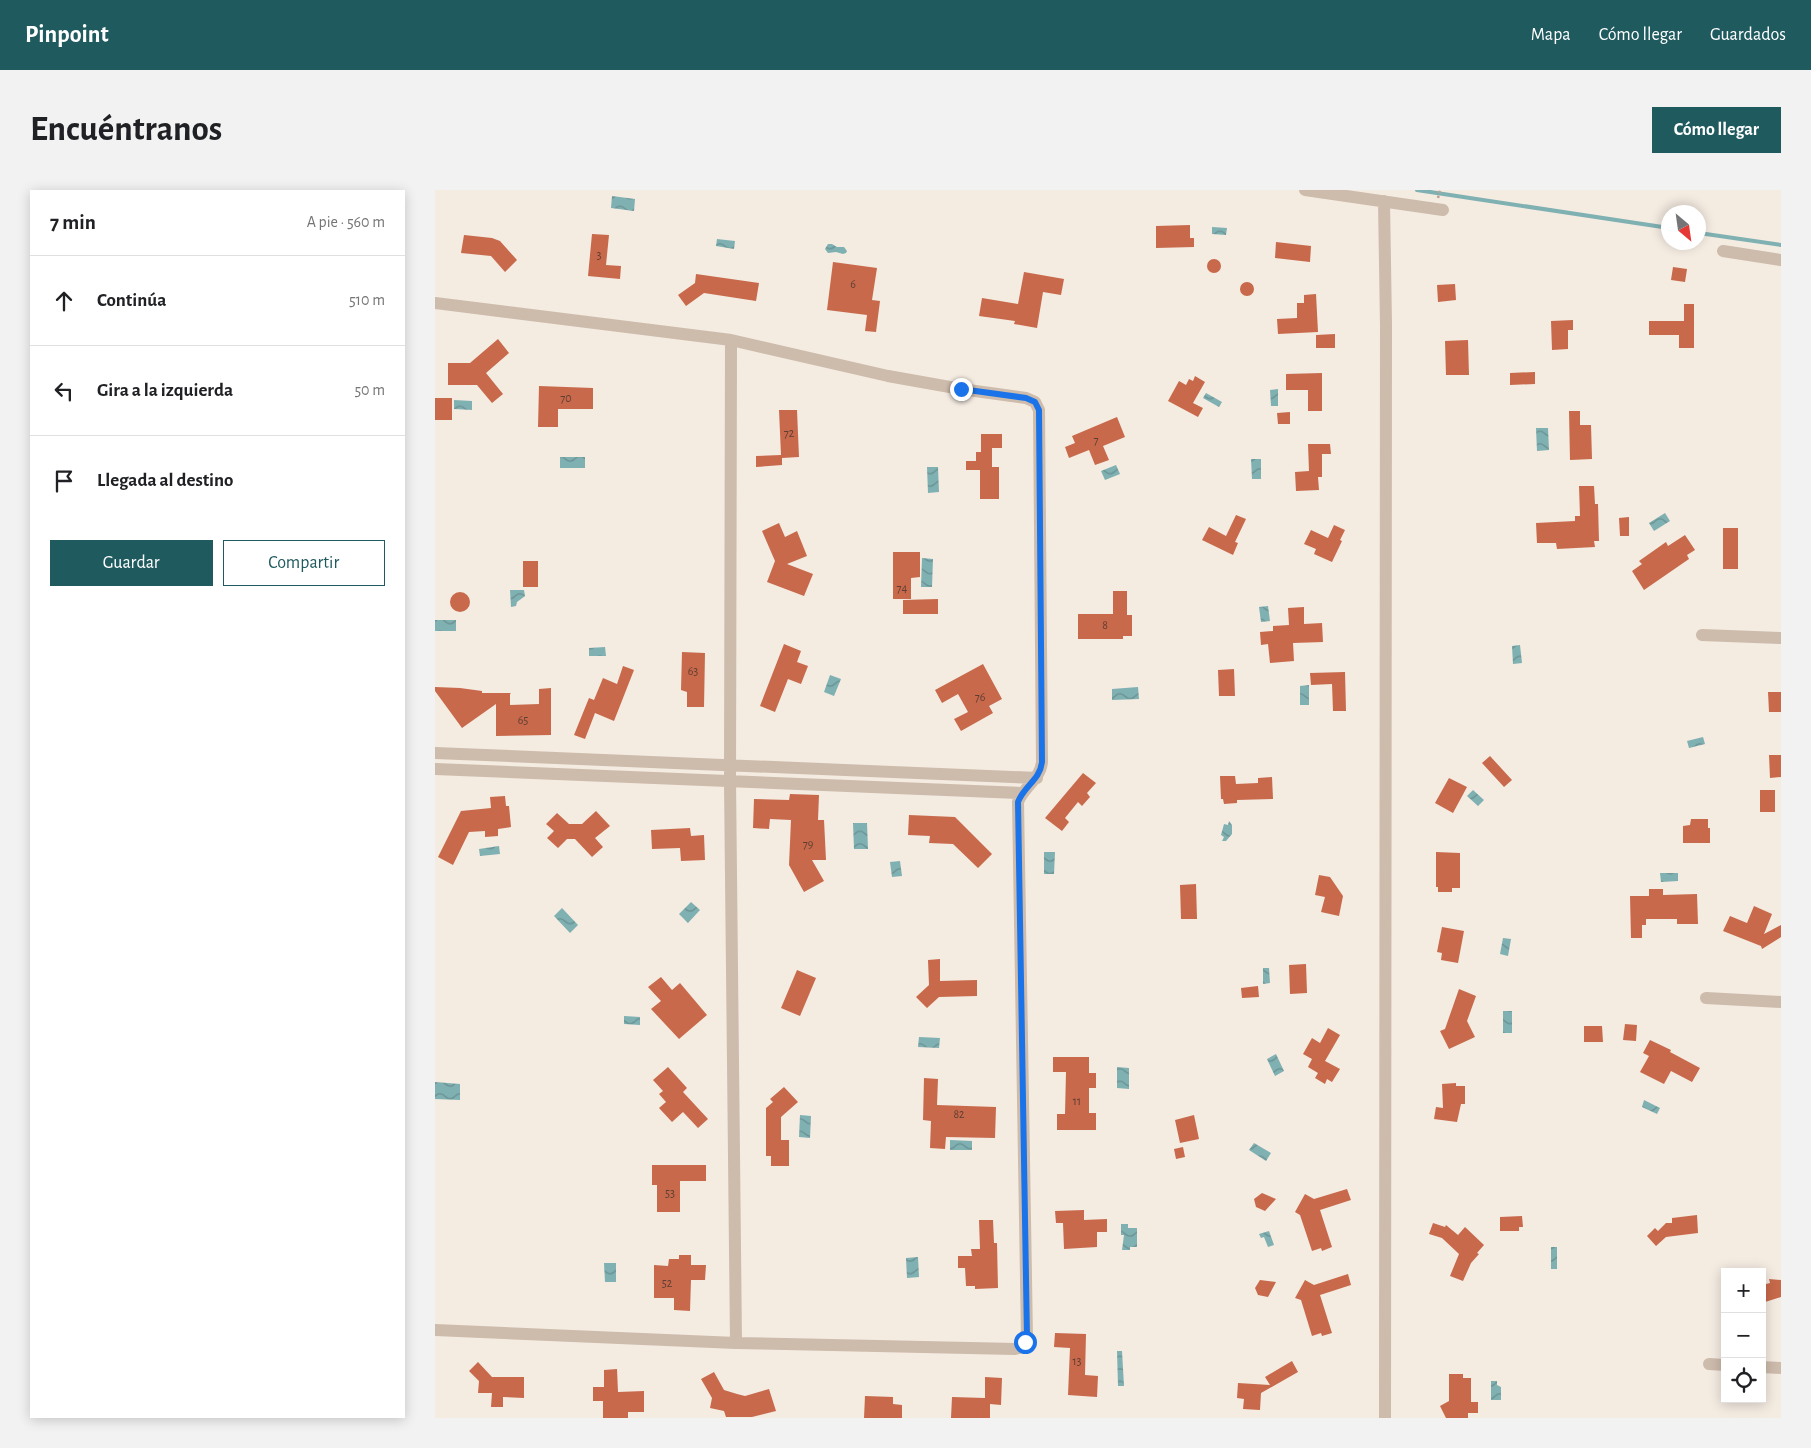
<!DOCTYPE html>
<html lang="es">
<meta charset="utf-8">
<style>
:root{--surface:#fff;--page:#f2f2f2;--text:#202124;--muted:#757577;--line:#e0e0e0;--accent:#1f5a5e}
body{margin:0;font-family:"Alegreya Sans",sans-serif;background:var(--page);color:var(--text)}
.controls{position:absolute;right:15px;bottom:15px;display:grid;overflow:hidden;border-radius:0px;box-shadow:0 2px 12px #0003}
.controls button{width:45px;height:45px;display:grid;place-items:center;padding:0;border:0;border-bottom:1px solid var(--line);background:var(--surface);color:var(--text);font:25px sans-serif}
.compass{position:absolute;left:1226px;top:15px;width:45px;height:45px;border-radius:50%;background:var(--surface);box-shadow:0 2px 12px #0003;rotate:151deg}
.stop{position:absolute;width:15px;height:15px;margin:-11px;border:4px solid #1a73e8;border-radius:50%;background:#fff}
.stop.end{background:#1a73e8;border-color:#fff;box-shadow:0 1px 5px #0008}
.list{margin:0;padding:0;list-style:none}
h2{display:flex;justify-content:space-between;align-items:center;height:65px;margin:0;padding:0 20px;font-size:21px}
h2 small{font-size:16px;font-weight:400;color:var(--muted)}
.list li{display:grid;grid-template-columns:32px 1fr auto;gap:15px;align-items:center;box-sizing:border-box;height:90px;padding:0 20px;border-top:1px solid var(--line)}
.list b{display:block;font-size:19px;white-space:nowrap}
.list em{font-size:16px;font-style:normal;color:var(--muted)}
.actions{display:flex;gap:10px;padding:15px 20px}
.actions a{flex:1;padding:11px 0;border:1px solid var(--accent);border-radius:0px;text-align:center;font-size:18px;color:var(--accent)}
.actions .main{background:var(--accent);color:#fff}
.icon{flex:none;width:28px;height:28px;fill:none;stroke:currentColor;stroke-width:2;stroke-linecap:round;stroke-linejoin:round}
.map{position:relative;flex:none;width:1346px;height:1228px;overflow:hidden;border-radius:0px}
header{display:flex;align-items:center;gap:30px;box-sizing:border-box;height:70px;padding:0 25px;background:var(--accent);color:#fff}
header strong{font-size:24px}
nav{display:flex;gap:28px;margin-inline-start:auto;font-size:18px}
.intro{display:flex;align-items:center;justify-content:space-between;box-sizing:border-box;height:120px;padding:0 30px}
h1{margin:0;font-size:35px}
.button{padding:12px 22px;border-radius:0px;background:var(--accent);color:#fff;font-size:18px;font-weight:700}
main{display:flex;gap:30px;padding:0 30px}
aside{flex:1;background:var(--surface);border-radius:0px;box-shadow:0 2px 12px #0003}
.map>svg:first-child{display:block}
.water{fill:url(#water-waves)}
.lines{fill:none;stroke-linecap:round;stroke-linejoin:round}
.stream{stroke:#7fb0b2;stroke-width:4}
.building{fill:#c8694b}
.path{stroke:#b9a596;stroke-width:2.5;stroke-dasharray:2.5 2.5;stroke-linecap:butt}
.minor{stroke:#cdbbac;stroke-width:12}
.route{stroke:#1a73e8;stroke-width:6}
.labels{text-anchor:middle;stroke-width:4.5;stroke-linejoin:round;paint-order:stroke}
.number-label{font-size:12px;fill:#5e3e33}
</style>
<header>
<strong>Pinpoint</strong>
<nav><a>Mapa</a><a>Cómo llegar</a><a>Guardados</a></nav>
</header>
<div class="intro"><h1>Encuéntranos</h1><a class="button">Cómo llegar</a></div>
<main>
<aside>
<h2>7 min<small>A pie · 560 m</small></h2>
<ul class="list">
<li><svg class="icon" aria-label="ahead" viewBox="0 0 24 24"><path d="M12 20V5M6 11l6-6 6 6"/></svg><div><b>Continúa</b></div><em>510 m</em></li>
<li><svg class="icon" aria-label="left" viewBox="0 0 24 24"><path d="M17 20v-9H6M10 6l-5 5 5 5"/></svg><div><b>Gira a la izquierda</b></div><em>50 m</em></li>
<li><svg class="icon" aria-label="arrive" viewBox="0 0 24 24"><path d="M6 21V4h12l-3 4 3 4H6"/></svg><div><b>Llegada al destino</b></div></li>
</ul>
<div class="actions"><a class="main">Guardar</a><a>Compartir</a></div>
</aside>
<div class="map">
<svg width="1346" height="1228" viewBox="0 0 1346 1228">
<defs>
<pattern id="water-waves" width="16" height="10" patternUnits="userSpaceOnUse" patternTransform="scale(1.25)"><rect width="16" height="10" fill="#7fb0b2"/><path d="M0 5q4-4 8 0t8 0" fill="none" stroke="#699091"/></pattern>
</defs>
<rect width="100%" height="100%" fill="#f4ebe1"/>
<path class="water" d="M177 6 200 9 199 21 176 18Z
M777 37 792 38 791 45 777 44Z
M282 49 300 51 299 59 281 56Z
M393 54H397L402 57H409L412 61 411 63 408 64 401 62 393 63 390 59Z
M843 199V216H836L835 200Z
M771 203 787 212 784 217 768 208Z
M19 210 37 211V220L19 219Z
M1101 238H1113L1114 260 1102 261Z
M125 267H150V278H125Z
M816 269H826V289H817Z
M681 275 685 284 670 290 666 281Z
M492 277H503L504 302 493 303Z
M1230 323 1235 331 1219 341 1214 333Z
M487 368 498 369 497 397H486Z
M75 400H89L90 406 82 412 81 416 76 417Z
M833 416 835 431 826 432 824 417Z
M0 430H21V441H0Z
M1085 455 1087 473 1078 474 1077 456Z
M170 457 171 466H154V458Z
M395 485 406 489 399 506 389 502Z
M874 495V515H865V496Z
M703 497 704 509 677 510V499Z
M1268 547 1270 554 1254 558 1252 551Z
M1038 600 1049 610 1043 616 1032 606Z
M794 631 797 635V644L791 651H787L789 647 786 645 789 634 793 635Z
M418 633H432L433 659H419Z
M64 656 65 664 45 666 44 659Z
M609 662H620L619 684H609Z
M465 671 467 686 457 687 455 672Z
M1225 683H1243V691L1226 692Z
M256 712 265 720 253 733 244 724Z
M127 718 143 735 135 743 119 726Z
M1068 748 1076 749 1073 766 1065 764Z
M828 778H834L835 793 828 794Z
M1068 821H1077V843H1068Z
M189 826 205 827V835L189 834Z
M484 847 505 848 504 858 483 857Z
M841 864 849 881 840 886 832 869Z
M682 877 694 878V899L682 898Z
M0 892 25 894V910L0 909Z
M1209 910 1225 918 1222 924 1207 917Z
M365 925 376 926 375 948 364 947Z
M515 950 537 951V960H515Z
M819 953 836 963 831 971 814 960Z
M686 1034H693V1038H702V1057H695V1060H687L689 1045H686Z
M834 1041 839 1055 833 1057 829 1047 826 1048 824 1044Z
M1116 1057H1122V1079H1116Z
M483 1067 484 1087 472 1088 471 1068Z
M169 1073H181V1092H170Z
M682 1161H687L689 1196H683Z
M1056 1191H1062V1195L1066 1197V1210H1056Z"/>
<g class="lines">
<path class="stream" d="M982 0 1234 38
M1264 43 1346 55"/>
</g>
<path class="building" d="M755 35V48H759V57L721 58V36Z
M157 44 174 45 171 75 186 76 185 89 153 86Z
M29 45 57 48 65 51 82 70 70 82 56 66 26 63Z
M841 52 876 56 875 72 840 68Z
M772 76a7 7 0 1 1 14 0a7 7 0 1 1-14 0Z
M398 72 442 78 437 110 445 111 441 142 430 141 432 125 392 120Z
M1238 77 1252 79 1250 92 1236 90Z
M589 82 629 89 626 105 608 102 602 138 579 134 580 131 544 126 547 108 583 114Z
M261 84 324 93 321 111 269 103 251 116 243 105 260 93Z
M805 99a7 7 0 1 1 14 0a7 7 0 1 1-14 0Z
M1020 94 1021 110 1003 112 1002 95Z
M881 104 883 142 843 144 842 129 862 128V113H869V105Z
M1249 114H1259V158H1244V145H1214V131H1249Z
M1138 130V140H1133V159L1117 160 1116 131Z
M900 144V158H881V145Z
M63 149 74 163 51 183 68 204 57 213 42 195H13V173H35Z
M1033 150 1034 185H1011L1010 151Z
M1100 182V194L1075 195V183Z
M887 183V221H873V200H851V184Z
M760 186 770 192 758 213 768 218 763 227 733 211 744 191 751 195 754 189 758 191Z
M104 196 158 198V219H123V237H103Z
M0 208H17V230H0Z
M344 220H362L364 267 347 268V275L321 277V266L346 265Z
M1134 221H1145V235H1156L1157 269 1135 270Z
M855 222V234H843L842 223Z
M682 227 690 247 668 256 674 270 660 275 654 260 634 268 630 257 640 253 637 246Z
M546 244H567V258H557V277H564V309H545V280H531V271H541V262H546Z
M873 254H895L896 264H887V287H883L884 300 861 301 860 282 874 281Z
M1144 296H1159L1160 314H1163L1164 351H1159L1160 357 1122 359 1121 353H1102L1101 333 1140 331V326H1145Z
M801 325 811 329 800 352 803 353 798 365 767 350 774 337 791 346Z
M1194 327V346H1185L1184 328Z
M344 333 350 347 362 341 372 366 352 374 378 384 369 406 332 392 340 371 327 341Z
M899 335 910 340 905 350 907 351 897 372 879 364 881 359 869 354 876 340 893 348Z
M1288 338H1303V379H1288Z
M1250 345 1260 360 1252 365 1254 369 1209 400 1197 381 1207 374 1204 371 1231 352 1233 356Z
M458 362H485V387L476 388V409H458Z
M88 371H103V397H88Z
M678 401H692V425H697V446H688V449H643V424H678Z
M15 412a10 10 0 1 1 20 0a10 10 0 1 1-20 0Z
M503 409V424H468V410Z
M869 417V434L887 433 888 452 858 453 859 471 835 473 833 454 826 455 825 442 838 441V436L854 435 853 418Z
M349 454 366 461 362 472 373 476 366 494 353 489 340 522 325 516Z
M247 462 270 463 269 517H252V502L246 500Z
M548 474 567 509 554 516 558 523 526 541 519 529 533 522 523 504 507 513 500 500Z
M188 476 199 480 179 531 160 523 150 549 139 545 154 508 159 510 168 488 182 494Z
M799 479 800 506H784L783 480Z
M910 482 911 521H898L897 494 876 495 875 483Z
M0 497 25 498 47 501V503H76L75 504V515L104 514V499L116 498V545L61 546V514L27 538 0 501Z
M1333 502H1346V522H1334Z
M1334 565H1346V587L1335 588Z
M1055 566 1077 590 1069 597 1047 573Z
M648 583 661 593 652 603 655 607 647 616 643 612 630 628 634 632 627 641 610 628Z
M785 586H800L801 594 823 593V588L837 587 838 609 802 610V613L789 614 788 609H786Z
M1014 588 1032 597 1018 623 1000 613Z
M1325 600H1340V622H1325Z
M355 604 384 605 383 630H389L391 670H377L389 691 369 702 354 675 356 630 335 629 334 639 318 638 319 609 354 610Z
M70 606 71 616H74L76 637 63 639V646L50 647V641L34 642 18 675 3 667 26 621 56 618 55 607Z
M161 621 175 636 160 648 168 657 157 667 140 649H132L123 658 112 648 119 641 111 634 122 623 134 634H147Z
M474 625 520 627 557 664 543 678 518 654 494 653 495 646 473 645Z
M1256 629H1273V638H1275V653H1248V636L1255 635Z
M255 638 256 646 269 645 270 670 246 671 245 658 217 659 216 640Z
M1001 662 1025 663V698H1017V702H1003V697H1001Z
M884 685 895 687 908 706 904 726 886 722 890 707 880 705Z
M761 694 762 729H746L745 695Z
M1214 699H1228V705L1262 704 1263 734H1242V729H1211V735H1207V748H1196L1195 706H1214Z
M1319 716 1337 724 1329 744 1346 735V747L1327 759 1326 756 1288 741 1295 726 1312 733Z
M1007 737 1029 741 1023 773 1006 770 1007 763 1002 762Z
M505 769V791L542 790V806L504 807 492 818 481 807 494 795 493 770Z
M871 774 872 803 855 804 854 775Z
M362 780 381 788 365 826 346 818Z
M226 787 237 800 245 793 272 825 244 849 216 819 226 811 213 797Z
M823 796 824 807 807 808 806 798Z
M1024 799 1041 806 1032 831 1040 847 1014 859 1005 841 1010 839Z
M1190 834 1202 835 1201 851 1188 850Z
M1149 836H1167L1168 852H1149Z
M893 838 905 845 890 871 905 879 897 892 892 889 890 894 880 888 883 883 873 877 877 869 868 864 877 848 885 853Z
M1215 850 1236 860 1235 862 1265 878 1257 892 1236 881 1229 894 1205 882 1214 866 1208 863Z
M618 867H654V883H661V898H654V923H661V940H622V924H630L631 882H618Z
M233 877 252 898 248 902 273 929 263 938 248 922 237 932 224 918 231 912 224 904 228 901 218 890Z
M489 888 503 889 502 915 561 917 560 948 511 947 510 959 495 958 496 931 488 930Z
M1021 893V896H1030V914H1026L1022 932 999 929 1001 917 1008 918 1007 894Z
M349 897 363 912 346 927V950H354V976H336V966H331V918L338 912 335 909Z
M759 925 764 949 745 953 740 930Z
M748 957 750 967 741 969 739 959Z
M217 975H271V991H245V1022H222V995H217Z
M912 999 916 1010 885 1020 897 1057 887 1061 886 1058 877 1061 865 1025 860 1022 870 1004 879 1009Z
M827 1003 841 1009 830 1021 821 1017 819 1009Z
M649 1020V1030L672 1029V1042H662V1057L629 1059 628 1033H621L620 1021Z
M1262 1025 1263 1043 1231 1047 1221 1056 1212 1046 1220 1038 1223 1041 1231 1033H1237V1028Z
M1087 1026 1088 1037H1084V1041H1065V1027Z
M544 1030H558L559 1053H562L563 1098 540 1099V1096H531L530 1078H523V1066H537L536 1059H545Z
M998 1033 1010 1037 1011 1035 1023 1045 1030 1037 1049 1055 1042 1063 1044 1064 1036 1073 1028 1091 1015 1086 1024 1064 1007 1048 994 1044Z
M244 1065H256V1075H271L270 1090H256L255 1121 239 1120V1108H219V1075L233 1076 234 1069H244Z
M913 1084 916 1095 885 1105 897 1143 887 1146 886 1143 877 1146 866 1110 860 1108 870 1090 879 1095Z
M1334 1089 1346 1090V1107L1327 1113V1095L1335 1093Z
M825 1090 841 1092 833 1107 823 1105 820 1098Z
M620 1143 651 1144 650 1185 663 1186 662 1207 633 1205 635 1158 619 1157Z
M857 1171 863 1182 826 1203 825 1220 808 1219 809 1209 802 1208 803 1193 835 1195 830 1187Z
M43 1172 57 1187H89V1208L68 1207V1217H56L57 1203H43L44 1191 34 1181Z
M182 1179 183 1202 209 1201V1222H193V1228H168V1211H158V1197H169V1180Z
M279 1182 289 1200 302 1204 310 1206 334 1199 341 1221 317 1227H291L289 1221 275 1218 277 1208 266 1189Z
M1014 1184H1028V1188H1036V1212H1043V1223H1033V1228H1011L1005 1216 1014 1211Z
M550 1187 567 1188 566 1215 555 1214V1228H516L517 1207 550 1208Z
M430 1206 458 1207V1214L467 1215V1228H429Z"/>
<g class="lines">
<path class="path" d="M1003 8 1005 0"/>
<path class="minor" d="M870 0 1008 20
M949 11 951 135 950 1228
M1288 61 1346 70
M0 113 296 150 453 186 526 199 591 208 600 212 604 220 607 572C605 590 589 596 583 612L592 1148 588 1157 580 1159 301 1153 0 1140
M296 150 295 591 301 1153
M1267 445 1346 448
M0 563 602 588
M0 579 586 603
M1271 808 1346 812
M1274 1174 1290 1175
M1327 1177 1346 1178"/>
</g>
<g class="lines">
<path class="route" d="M526 199 591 208 600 212 604 220 607 572C605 590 589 596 583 612L592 1148 590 1152"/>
</g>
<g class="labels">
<g class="number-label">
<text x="164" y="69">3</text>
<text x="418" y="98">6</text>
<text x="131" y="212">70</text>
<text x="354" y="247">72</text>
<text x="661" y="254">7</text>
<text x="467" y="402">74</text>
<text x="670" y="439">8</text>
<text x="258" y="485">63</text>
<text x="545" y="511">76</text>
<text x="88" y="534">65</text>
<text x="373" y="658">79</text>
<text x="642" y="915">11</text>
<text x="524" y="928">82</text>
<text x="235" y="1007">53</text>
<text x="232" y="1097">52</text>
<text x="642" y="1175">13</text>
</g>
</g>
</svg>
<div class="controls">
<button>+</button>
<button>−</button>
<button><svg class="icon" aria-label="locate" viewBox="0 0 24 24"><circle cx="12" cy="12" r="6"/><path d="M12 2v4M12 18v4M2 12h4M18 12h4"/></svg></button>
</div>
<svg class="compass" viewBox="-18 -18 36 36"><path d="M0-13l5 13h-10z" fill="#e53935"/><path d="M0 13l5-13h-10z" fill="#757577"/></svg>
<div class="stop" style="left:590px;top:1152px"></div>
<div class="stop end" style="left:526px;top:199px"></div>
</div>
</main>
